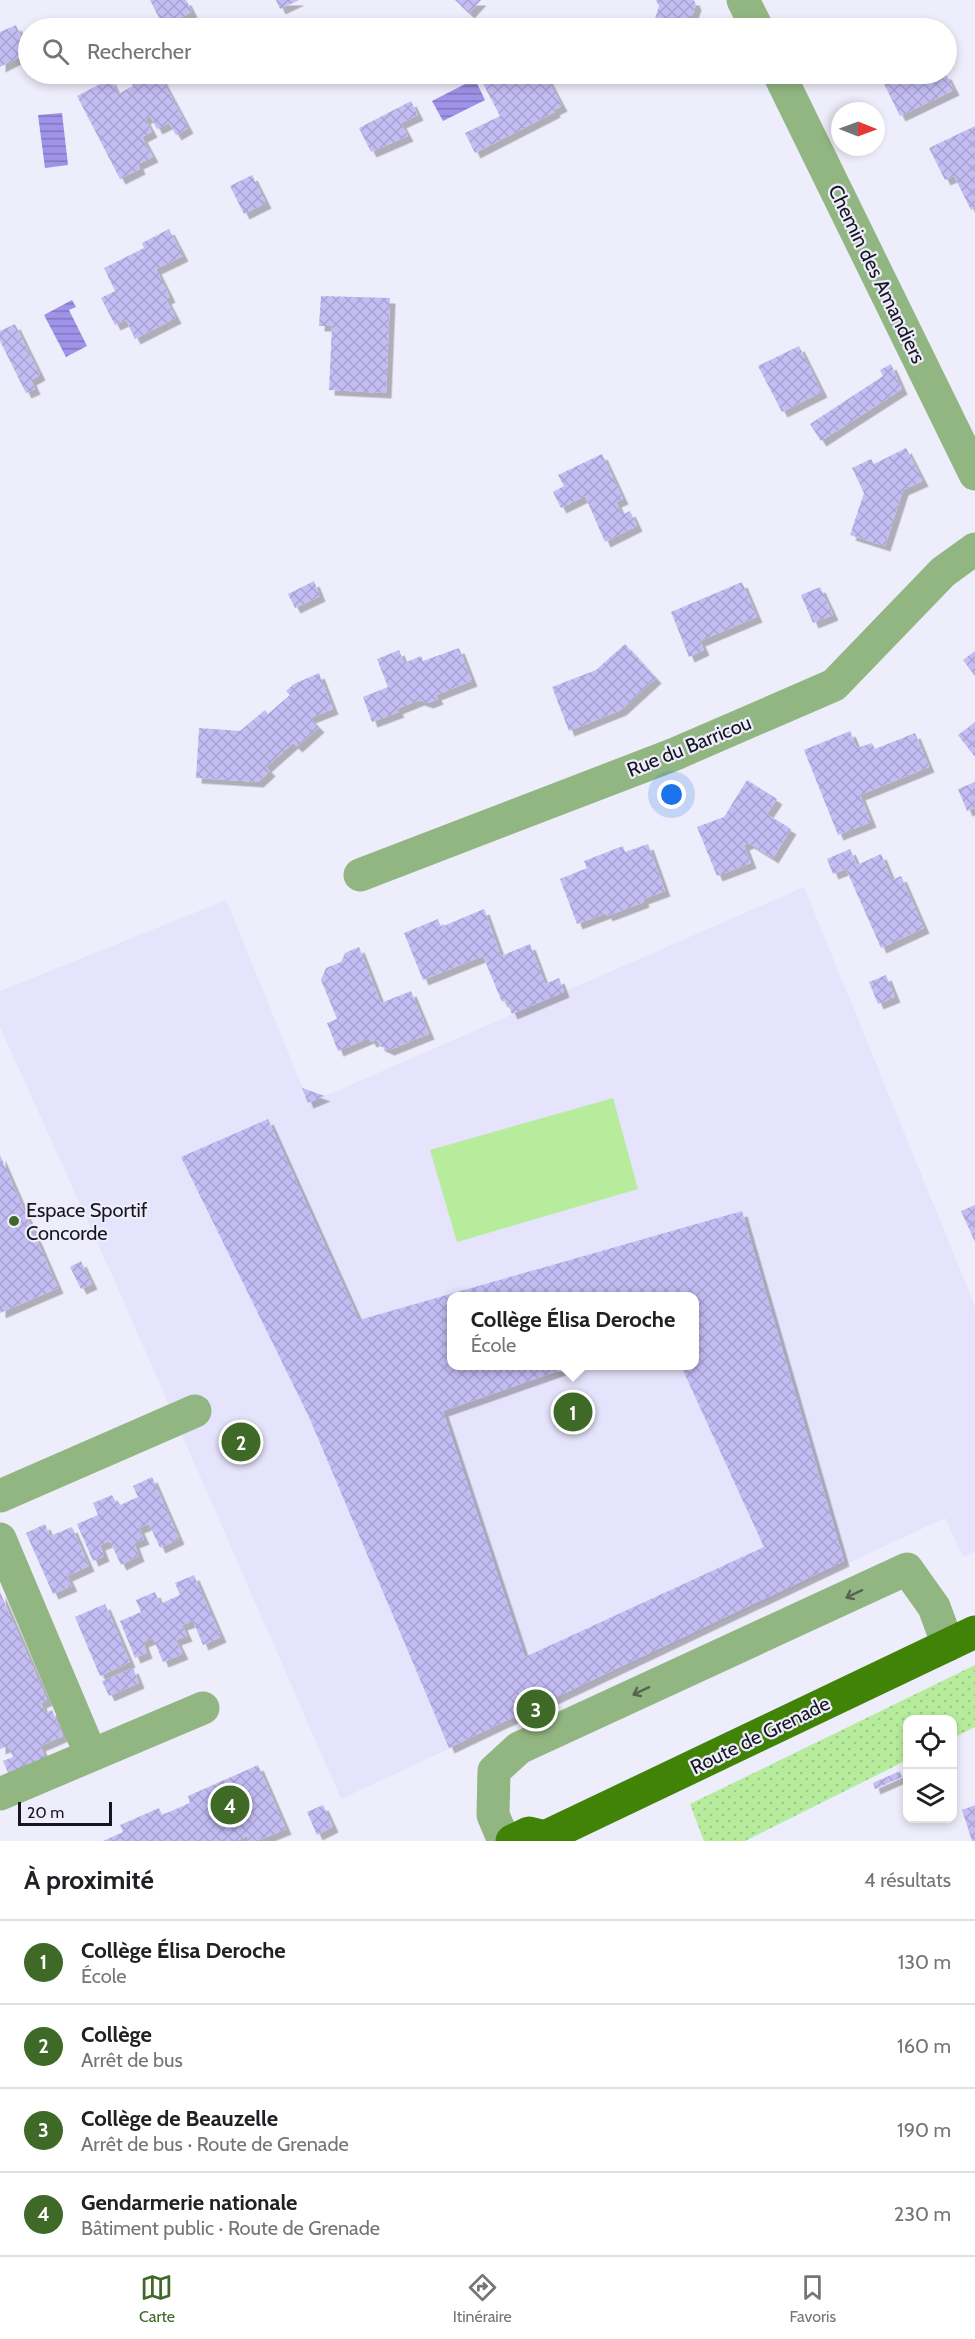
<!DOCTYPE html>
<html lang="fr">
<meta charset="utf-8">
<style>
:root{--surface:#fff;--page:#f2f2f2;--text:#202124;--muted:#757577;--line:#e0e0e0;--accent:#3e6926}
body{margin:0;font-family:Cabin,sans-serif;background:var(--page);color:var(--text)}
.controls{position:absolute;right:18px;bottom:18px;display:grid;overflow:hidden;border-radius:12px;box-shadow:0 3px 9px #0003}
.controls button{width:54px;height:54px;display:grid;place-items:center;padding:0;border:0;border-bottom:2px solid var(--line);background:var(--surface);color:var(--text);font:30px sans-serif}
.compass{position:absolute;left:831px;top:102px;width:54px;height:54px;border-radius:50%;background:var(--surface);box-shadow:0 3px 9px #0003;rotate:91deg}
.scale{position:absolute;left:18px;bottom:15px;width:94px;box-sizing:border-box;padding-left:6px;border:3px solid #161520;border-top:0;font-size:16px;line-height:21px;white-space:nowrap;color:#161520;-webkit-text-stroke:4px #eeedfb;paint-order:stroke}
.you{position:absolute;left:672px;top:795px;width:21px;height:21px;margin:-15px;border:4px solid #fff;border-radius:50%;background:#1a73e8;box-shadow:0 0 0 9px #1a73e833}
.badge{display:grid;place-items:center;width:39px;height:39px;border-radius:50%;background:var(--accent);color:#fff;font-size:20px;font-weight:700}
.pin{position:absolute;translate:-50% -50%;border:3px solid #fff;box-shadow:0 2px 6px #0006}
.popup{position:absolute;left:447px;top:1292px;width:252px;height:78px;box-sizing:border-box;display:grid;place-content:center;border-radius:12px;background:var(--surface);filter:drop-shadow(0 2px 4px #0005);font-size:20px;white-space:nowrap;color:var(--muted)}
.popup b{font-size:22px;color:var(--text)}
.popup::after{content:'';position:absolute;left:50%;top:100%;margin-left:-12px;border:12px solid transparent;border-top-color:var(--surface)}
.list{margin:0;padding:0;list-style:none}
h2{display:flex;justify-content:space-between;align-items:center;height:78px;margin:0;padding:0 24px;font-size:26px}
h2 small{font-size:20px;font-weight:400;color:var(--muted)}
.list li{display:grid;grid-template-columns:39px 1fr auto;gap:18px;align-items:center;box-sizing:border-box;height:84px;padding:0 24px;border-top:2px solid var(--line)}
.list b{display:block;font-size:22px;white-space:nowrap}
.list p{margin:0;font-size:20px;white-space:nowrap;color:var(--muted)}
.list em{font-size:20px;font-style:normal;color:var(--muted)}
.icon{flex:none;width:33px;height:33px;fill:none;stroke:currentColor;stroke-width:2;stroke-linecap:round;stroke-linejoin:round}
.map{position:relative;flex:none;width:975px;height:1841px;overflow:hidden}
.search{position:absolute;background:var(--surface);box-shadow:0 3px 9px #0003;left:18px;right:18px;top:18px;height:66px;display:flex;align-items:center;gap:15px;box-sizing:border-box;padding:0 21px;border-radius:33px;color:var(--muted);font-size:22px}
.sheet{height:414px;background:var(--surface)}
nav{display:flex;justify-content:space-around;align-items:center;box-sizing:border-box;height:84px;border-top:2px solid var(--line);background:var(--surface);font-size:16px;color:var(--muted)}
nav a{display:grid;justify-items:center;gap:3px}
nav .on{color:var(--accent)}
.map>svg:first-child{display:block}
.built{fill:#e6e4fc;fill-rule:evenodd}
.grass{fill:url(#grass-dots)}
.garden{fill:#b6ec9c}
.water{fill:url(#water-rules)}
.building{fill:url(#building-cross-hatch);fill-rule:evenodd;filter:url(#shadow)}
.lines{fill:none;stroke-linecap:round;stroke-linejoin:round}
.minor{stroke:#92b681;stroke-width:33}
.major{stroke:#408307;stroke-width:33}
.oneway{stroke:#546650}
.poi-dot{fill:#3e6926;stroke:#eeedfb;stroke-width:2}
.labels{text-anchor:middle;stroke-width:4.5;stroke-linejoin:round;paint-order:stroke}
.street-label{font-size:20px;fill:#161520;stroke:#eeedfb}
.poi-label{font-size:20px;fill:#161520;stroke:#eeedfb;text-anchor:start}
</style>
<div class="map">
<svg width="975" height="1841" viewBox="0 0 975 1841">
<defs>
<pattern id="grass-dots" width="8" height="8" patternUnits="userSpaceOnUse" patternTransform="scale(1.5)"><rect width="8" height="8" fill="#b6ec9c"/><path d="M2 2h.1M6 6h.1" fill="none" stroke="#9cca86" stroke-width="1.8" stroke-linecap="round"/></pattern>
<pattern id="water-rules" width="6" height="5" patternUnits="userSpaceOnUse" patternTransform="scale(1.5)"><rect width="6" height="5" fill="#9f92e9"/><path d="M0 2.5h6" fill="none" stroke="#8176bc"/></pattern>
<pattern id="building-cross-hatch" width="8" height="8" patternUnits="userSpaceOnUse" patternTransform="scale(1.5)"><rect width="8" height="8" fill="#c3bdf4"/><path d="M0 0l8 8M0 8l8-8" fill="none" stroke="#a7a2d1"/></pattern>
<filter id="shadow"><feDropShadow dx="5.5" dy="5.5" stdDeviation="0" flood-color="#0004"/></filter>
</defs>
<rect width="100%" height="100%" fill="#eeedfb"/>
<path class="built" d="M804 887 975 1306V1552L963 1557 945 1518 341 1799 116 1284 0 1027V991L226 900 309 1103ZM452 1296H694V1366H452Z"/>
<path class="grass" d="M975 1665V1727L953 1738 952 1720H908L907 1760 745 1841H704L690 1804Z"/>
<path class="garden" d="M613 1098 638 1189 457 1242 430 1150Z"/>
<path class="water" d="M475 79 485 100 443 121 432 101Z
M62 113 68 165 45 168 38 115Z
M72 300 76 307 69 310 87 346 66 357 44 315Z"/>
<path class="building" d="M150 0H186L192 12 163 26Z
M276 0H299L280 9Z
M455 0H481L469 13Z
M656 0H694L696 5 688 28H636L655 19 659 6Z
M16 25 28 53 0 67V32Z
M133 74H144L147 79 159 74 188 128 176 135 169 123 157 129 150 116 145 119 152 132 142 137 153 157 138 164 140 169 120 179 77 96 110 79 118 94 133 86 128 76Z
M478 74H545L562 106 554 110 555 112 475 153 465 133 500 116Z
M879 74H946L954 90 900 116Z
M411 101 418 115 401 123 408 136 371 152 359 128Z
M975 126V207L971 210 954 176 945 180 929 148Z
M252 175 266 203 244 214 230 186Z
M169 229 183 256 156 269 170 297 166 299 176 318 135 339 126 320 115 325 101 298 115 291 104 268 144 248 142 243Z
M321 296 390 298 386 393 329 390 332 326H319Z
M15 324 40 375 31 380 35 389 26 393 0 341V331Z
M799 346 822 392 782 412 758 366Z
M891 364 902 389 821 441 810 424 883 376 880 370Z
M906 448 923 481 903 490 885 546 850 535 864 493 852 468 871 459 874 464Z
M602 454 623 499 616 502 622 515 630 511 637 526 605 542 585 496 561 508 553 492 564 486 558 475Z
M314 581 320 596 295 608 288 594Z
M742 582 757 617 700 641 704 650 689 657 671 612Z
M820 587 833 615 813 623 801 595Z
M625 644 656 678 621 710 569 731 552 687 596 670Z
M459 648 472 681 436 695 438 699 428 703 419 700 397 709 399 712 372 722 363 697 388 687 377 659 399 650 404 663 421 656 423 661Z
M975 651V676L963 660Z
M319 673 333 709 310 718 319 727 297 747 293 743 266 767 270 771 258 782 196 778 199 728 240 731 265 710 268 714 290 695 286 691 294 684Z
M975 722V757L958 735Z
M850 731 857 748 872 743 875 749 915 733 929 767 860 795 871 822 838 835 804 750Z
M747 780 777 799 767 814 791 829 773 858 749 843 744 845 751 863 717 876 697 827 724 817Z
M975 782V808L967 811 958 789Z
M648 844 665 891 643 899 644 902 607 916 606 913 577 924 560 879 587 868 584 861 623 846 625 852Z
M850 849 857 865 881 854 892 880 901 876 924 928 881 948 846 869 833 874 827 859Z
M484 909 501 956 530 944 545 984 559 978 564 992 512 1014 506 1000 502 1002 483 956 423 980 404 933 438 919 441 927Z
M359 947 381 1003 411 991 429 1034 389 1050 380 1046 377 1040 371 1042 369 1038 338 1051 327 1023 337 1019 321 980 326 968 341 962 345 953Z
M886 975 895 997 878 1004 869 982Z
M302 1088 325 1096 308 1103Z
M268 1119 359 1320 742 1211 844 1561 449 1748 309 1417 181 1157ZM452 1296H694V1366H681L764 1547 525 1657 443 1411 572 1366H452Z
M0 1155 58 1288 0 1313Z
M975 1205V1242L961 1211Z
M81 1261 92 1284 81 1289 70 1267Z
M152 1477 179 1539 160 1548 149 1524 139 1528 144 1539 134 1543 139 1556 121 1565 110 1541 100 1545 104 1556 93 1561 77 1524 98 1515 93 1503 112 1495 118 1506 138 1497 133 1486Z
M45 1524 50 1536 72 1527 89 1566 67 1576 72 1586 53 1594 26 1533Z
M194 1575 221 1637 203 1645 193 1621 182 1625 187 1636 176 1640 183 1654 163 1662 153 1638 143 1642 147 1653 135 1658 120 1621 141 1612 136 1600 155 1592 160 1604 180 1595 175 1583Z
M0 1592 47 1700 41 1703 45 1713 52 1710 63 1736 40 1746 46 1759 9 1775 3 1761 13 1757 8 1746 0 1749Z
M105 1604 130 1662 100 1676 75 1617Z
M133 1668 139 1683 109 1696 102 1681Z
M258 1765 286 1829 257 1841H249L247 1836 236 1841H103L123 1832 120 1825 159 1808 162 1815 190 1803 188 1796Z
M900 1771 902 1777 875 1789 873 1783Z
M323 1805 333 1827 317 1835 307 1812Z
M975 1805V1841H972L962 1810Z"/>
<g class="lines">
<path class="minor" d="M743 0 757 28
M779 74 975 474
M360 875 675 754 834 685 943 572 975 549
M0 1496 195 1411
M0 1539 91 1755
M0 1794 203 1708
M504 1841 493 1815 494 1771 519 1748 907 1569 934 1607 948 1645"/>
<path class="major" d="M512 1841 529 1833 545 1837 975 1632"/>
</g>
<defs><path id="oneway-shaft" d="M-6 0H5M1.5-3L5.5 0L1.5 3" fill="none" stroke-width="1.6" stroke-linecap="round" stroke-linejoin="round" transform="scale(1.5)"/></defs>
<g class="oneway">
<use href="#oneway-shaft" transform="translate(854 1594) rotate(155)"/>
<use href="#oneway-shaft" transform="translate(641 1691) rotate(155)"/>
</g>
<circle class="poi-dot" cx="14" cy="1221" r="6"/>
<g class="labels">
<g class="street-label">
<text transform="translate(877 274) rotate(64)" y="7">Chemin des Amandiers</text>
<text transform="translate(689 746) rotate(-22)" y="7">Rue du Barricou</text>
<text transform="translate(760 1735) rotate(-26)" y="7">Route de Grenade</text>
</g>
<g class="poi-label">
<text x="26" y="1217">Espace Sportif<tspan x="26" dy="23">Concorde</tspan></text>
</g>
</g>
</svg>
<div class="controls">
<button><svg class="icon" aria-label="locate" viewBox="0 0 24 24"><circle cx="12" cy="12" r="6"/><path d="M12 2v4M12 18v4M2 12h4M18 12h4"/></svg></button>
<button><svg class="icon" aria-label="layers" viewBox="0 0 24 24"><path d="M12 4l9 5-9 5-9-5zM3 14l9 5 9-5"/></svg></button>
</div>
<svg class="compass" viewBox="-18 -18 36 36"><path d="M0-13l5 13h-10z" fill="#e53935"/><path d="M0 13l5-13h-10z" fill="#757577"/></svg>
<div class="scale">20 m</div>
<div class="you"></div>
<div class="pin badge" style="left:573px;top:1412px">1</div>
<div class="popup"><b>Collège Élisa Deroche</b>École</div>
<div class="pin badge" style="left:241px;top:1442px">2</div>
<div class="pin badge" style="left:536px;top:1709px">3</div>
<div class="pin badge" style="left:230px;top:1805px">4</div>
<div class="search"><svg class="icon" aria-label="search" viewBox="0 0 24 24"><circle cx="10" cy="10" r="6"/><path d="M15 15l6 6"/></svg>Rechercher</div>
</div>
<section class="sheet">
<h2>À proximité<small>4 résultats</small></h2>
<ul class="list">
<li><span class="badge">1</span><div><b>Collège Élisa Deroche</b><p>École</p></div><em>130 m</em></li>
<li><span class="badge">2</span><div><b>Collège</b><p>Arrêt de bus</p></div><em>160 m</em></li>
<li><span class="badge">3</span><div><b>Collège de Beauzelle</b><p>Arrêt de bus · Route de Grenade</p></div><em>190 m</em></li>
<li><span class="badge">4</span><div><b>Gendarmerie nationale</b><p>Bâtiment public · Route de Grenade</p></div><em>230 m</em></li>
</ul>
</section>
<nav>
<a class="on"><svg class="icon" aria-label="map" viewBox="0 0 24 24"><path d="M3 6l6-2 6 2 6-2v14l-6 2-6-2-6 2zM9 4v14M15 6v14"/></svg>Carte</a>
<a><svg class="icon" aria-label="directions" viewBox="0 0 24 24"><path d="M12 3l9 9-9 9-9-9zM9 14v-3h6M13 9l2 2-2 2"/></svg>Itinéraire</a>
<a><svg class="icon" aria-label="saved" viewBox="0 0 24 24"><path d="M7 4h10v16l-5-4-5 4z"/></svg>Favoris</a>
</nav>
